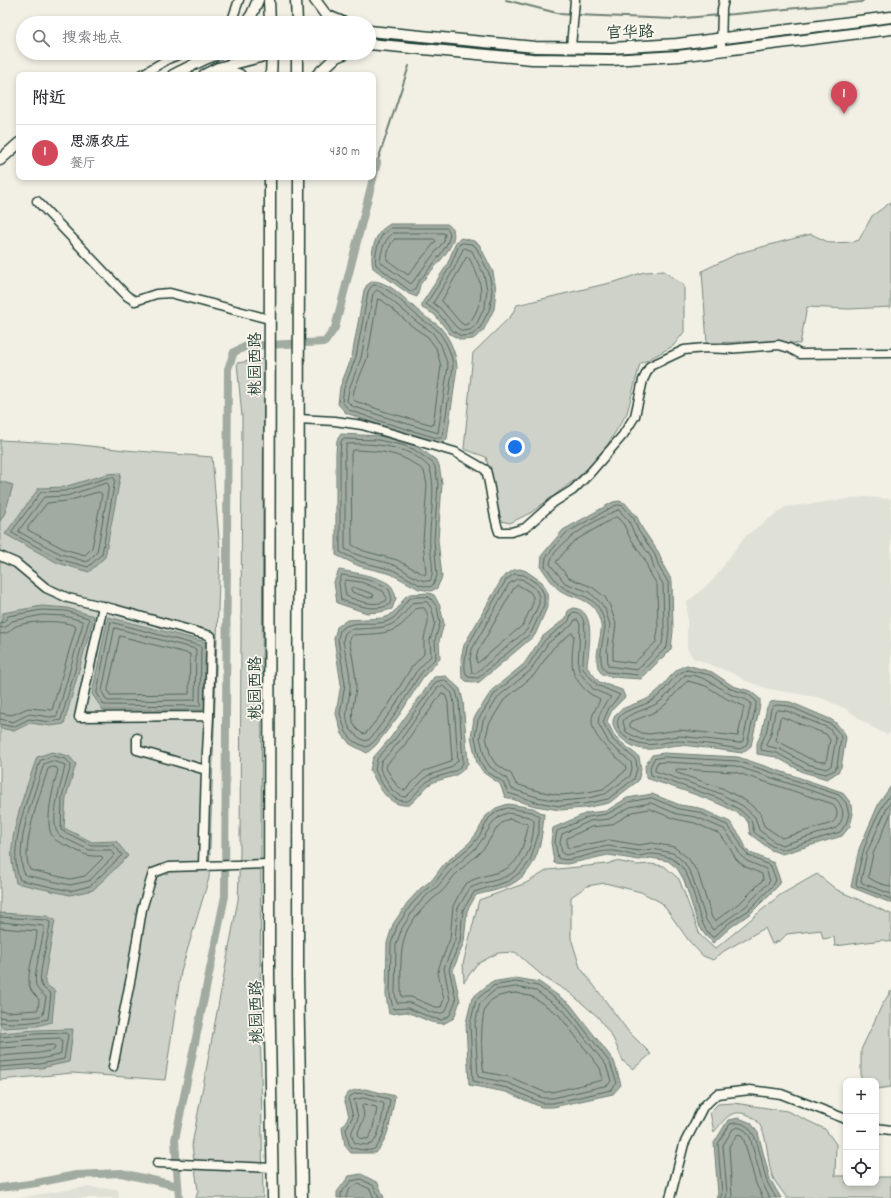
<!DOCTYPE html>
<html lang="zh">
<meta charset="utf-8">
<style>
:root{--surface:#fff;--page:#f7f7f7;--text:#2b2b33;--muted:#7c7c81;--line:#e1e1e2;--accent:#d1495b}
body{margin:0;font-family:Dekko,"LXGW WenKai TC",sans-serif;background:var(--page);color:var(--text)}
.controls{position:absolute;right:12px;bottom:12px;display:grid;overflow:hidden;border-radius:8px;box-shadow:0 2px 6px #0003}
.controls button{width:36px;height:36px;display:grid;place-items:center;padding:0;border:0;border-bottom:1px solid var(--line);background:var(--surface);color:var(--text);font:20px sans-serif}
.you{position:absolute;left:515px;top:447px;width:14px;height:14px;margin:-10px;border:3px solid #fff;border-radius:50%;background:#1a73e8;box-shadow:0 0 0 6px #1a73e833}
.badge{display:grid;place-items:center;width:26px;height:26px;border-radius:50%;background:var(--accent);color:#fff;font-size:13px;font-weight:700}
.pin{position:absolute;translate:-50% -33px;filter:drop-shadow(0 1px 2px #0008)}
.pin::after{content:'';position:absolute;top:21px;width:14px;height:12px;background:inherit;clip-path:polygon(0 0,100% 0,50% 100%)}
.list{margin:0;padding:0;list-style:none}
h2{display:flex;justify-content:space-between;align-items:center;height:52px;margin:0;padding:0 16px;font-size:17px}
h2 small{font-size:13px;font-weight:400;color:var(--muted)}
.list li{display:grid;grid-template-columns:26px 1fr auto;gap:12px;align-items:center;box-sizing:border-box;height:56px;padding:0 16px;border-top:1px solid var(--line)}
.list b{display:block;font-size:15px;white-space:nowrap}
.list p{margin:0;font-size:13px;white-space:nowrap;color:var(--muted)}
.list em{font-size:13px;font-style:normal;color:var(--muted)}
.icon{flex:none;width:22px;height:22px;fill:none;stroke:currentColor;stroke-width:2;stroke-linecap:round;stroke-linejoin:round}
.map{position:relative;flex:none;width:891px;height:1198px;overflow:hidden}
.search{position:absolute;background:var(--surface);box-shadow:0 2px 6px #0003;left:16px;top:16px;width:360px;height:44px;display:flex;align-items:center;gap:10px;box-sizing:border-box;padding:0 14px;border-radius:22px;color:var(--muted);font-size:15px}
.panel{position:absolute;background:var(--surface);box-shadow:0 2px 6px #0003;left:16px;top:72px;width:360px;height:108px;border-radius:8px}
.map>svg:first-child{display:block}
.built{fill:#e0e1d6}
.green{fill:#cfd2c8;stroke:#77887e}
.water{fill:#a2aba1;stroke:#6e7f75}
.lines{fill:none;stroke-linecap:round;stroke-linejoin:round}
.shore{stroke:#536960;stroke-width:1}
.stream{stroke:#6e7f75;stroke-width:2}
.canal{stroke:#a2aba1;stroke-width:8}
.minor-casing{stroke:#1f3d34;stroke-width:11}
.major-casing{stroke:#1f3d34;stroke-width:13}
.minor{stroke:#fbf7ec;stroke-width:8}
.major{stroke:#fbf7ec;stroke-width:10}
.labels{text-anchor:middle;stroke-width:3.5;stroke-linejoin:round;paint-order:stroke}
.street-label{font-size:16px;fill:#1f3d34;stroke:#fbf7ec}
</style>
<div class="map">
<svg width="891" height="1198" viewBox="0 0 891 1198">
<rect width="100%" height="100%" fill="#f2f0e5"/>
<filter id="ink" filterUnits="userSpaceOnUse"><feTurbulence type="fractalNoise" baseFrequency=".025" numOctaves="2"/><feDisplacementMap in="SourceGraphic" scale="8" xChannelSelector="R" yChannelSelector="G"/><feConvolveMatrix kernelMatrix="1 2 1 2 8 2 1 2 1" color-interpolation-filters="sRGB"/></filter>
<g filter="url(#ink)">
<path class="built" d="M865 497 891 499V732L887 735 870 726 846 709 821 698 769 689 746 681 734 674 693 658 687 648V602L713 580 744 537 785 507Z
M85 1187 118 1189 119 1198H18Z"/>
<path class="green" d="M891 202V307L849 309 807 307 800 344 775 341 707 343 702 271 739 253 811 234 830 243 853 242 859 240 872 216Z
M664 271 684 286V332L673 346 640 364 627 413 608 444 584 473 532 512 510 523 501 521 486 457 464 449 473 353 511 316 517 305 618 281 644 272Z
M264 359 260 1004 263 1198H196L198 1191 192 1145 238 900 240 854 242 417 237 363Z
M0 440 72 444 125 450 212 457 220 550 209 878 181 971 165 1080 72 1073 0 1080Z
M616 861 637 865 650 864 664 866 679 879 700 935 715 949 780 895 817 874 837 890 891 914V942L883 940 835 946 834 937 823 939 821 930 787 934 781 940 772 944 765 928 724 951 713 960 703 956 689 941 662 903 641 892 605 883 587 886 571 897V938L580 967 628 1031 651 1054 633 1069 623 1061 613 1038 598 1017 570 993 545 978 515 952 498 953 477 964 464 982 463 964 479 900 526 883 548 870 607 864Z
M891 991V1087L876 1089V1081H861V1050L882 1005Z
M734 1103 787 1111 825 1129 836 1144 835 1176H846V1183H876V1177H891V1198H787C783 1192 778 1186 774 1180 764 1160 772 1123 746 1114 729 1109 724 1121 714 1132L710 1112 718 1104Z"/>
<path class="water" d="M390 224H447C470 238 428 271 420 285 419 289 418 294 417 297L409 294 373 268C370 258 373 241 380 232 382 229 387 226 390 224Z
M461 238 474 241 479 244 493 272 496 290 494 309 483 331 473 339 461 340 450 334 434 314 422 308V303L447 265 456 242Z
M373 281C392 282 408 303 422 314 427 319 435 322 440 327 449 337 456 352 457 367L447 439 443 443 436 442 382 426 346 413 338 404 340 387 352 356 364 290 367 285Z
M341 434 379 436 403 441 415 445 436 460 439 465 442 484 438 540 442 577 437 588 431 591 419 589 391 574 359 566 336 555V453L337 440Z
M121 473 105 557 89 572 58 563 5 534 39 488 64 487 107 474Z
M0 481 13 485 5 513 0 521Z
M619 501 625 503 637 517 642 528 659 553 663 565 672 581 673 631 671 649 641 679C632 678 610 678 604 675 589 667 603 636 601 625 600 620 597 612 594 608 585 598 572 597 561 591 554 587 546 574 541 567L542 555 563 530 613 502Z
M520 569 526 571 542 582 548 593V605L535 635 478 683 466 681 462 677 461 658 464 645 503 577 514 570Z
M339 570C351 572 385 577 392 587 394 590 395 595 396 598L392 609 380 612 367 613 337 603 334 582Z
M429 593 434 595 440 606 444 624 439 641 440 659 423 677 400 714 376 745 367 753 350 744 342 734 336 714 341 684 334 639 337 627 347 620 383 618 389 616 398 608 405 597 410 594Z
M42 606 67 608 94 616 64 724 51 726 30 723 14 731 0 728V630L3 613Z
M573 608C598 609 588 650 587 667L599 682 622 690 625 697 612 710 607 721 615 737 639 757 641 769 638 781 609 803 585 808 560 810 535 806 505 797 500 784 484 773 477 763 471 737 474 718 492 690 524 664 542 637 566 618 568 611Z
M108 617 206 642 205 710H103L92 694Z
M687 665 712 672 733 686 750 691 760 699V705L751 746 742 753C721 750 701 747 681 745 666 745 653 752 638 748 625 744 604 727 617 713 621 708 628 707 634 704 641 702 649 699 655 693 667 684 672 669 687 665Z
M446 676 460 689 463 701 468 763C458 780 446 776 432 783 424 787 417 800 409 805 387 807 379 786 370 770L373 758 391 737 434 677Z
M777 701 790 702 830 719 835 722 844 732 846 738 841 767 838 772 827 779 803 772 776 757 757 754V743L762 732 767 707 771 702Z
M52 752 69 756 76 764 66 797 64 828 92 842 116 841 128 856 93 890 70 895 16 883C15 876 13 869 12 862 9 832 27 786 37 757Z
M664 753 738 757 842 792 850 802 853 814 850 826 842 836 782 854 771 850 750 834C749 831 749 825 748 822 738 806 666 785 646 778L645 766 652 755Z
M891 786V903L851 887 859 849 879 803Z
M652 794 680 805 699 808 730 822 741 837 746 848 751 853 774 863 780 880 778 886 751 913 731 927 713 943 705 935 698 924 684 880 677 868 668 861 651 858 639 860 608 855 567 864 554 863 551 842 553 828 587 813 606 811 627 798Z
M508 804 533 808 544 814C542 841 538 870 512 884 501 890 487 892 476 895L467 911 464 942 453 970 460 1001 454 1018 443 1024 431 1022 407 1012 389 1014 386 995 387 943 393 924 408 902 421 888 432 880 444 864 469 843 477 833 486 816 496 808Z
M0 913 47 916 55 920 45 975V984L55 991 52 1022 37 1026 4 1028 0 1025Z
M516 978 539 982 570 1004 614 1061 621 1085 613 1094 553 1107H541L506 1092 469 1085 466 1023 472 998 491 982Z
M73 1029 69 1062 41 1068 0 1071V1033L36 1030Z
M365 1089 395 1096C391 1115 390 1138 376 1153H351L345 1146 342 1127 349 1116 344 1098C349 1090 355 1090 365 1089Z
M739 1118 751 1123 758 1133 770 1179 781 1198H716L718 1194 714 1143 728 1120Z
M361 1174 378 1183 384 1198H337V1192L349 1176Z"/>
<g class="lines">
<path class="shore" d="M391 228H446C461 236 426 272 419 281 416 284 416 288 414 291H410L376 265C374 257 378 241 383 234 385 232 389 230 391 228Z
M393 233H443L445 234 444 241 411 284 380 262C381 251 384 240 393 233Z
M395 239H434L436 241 408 275 387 260C388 253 389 243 395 239Z
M463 243 472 244 476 247 489 273 492 290 490 308 480 328 472 335 461 336 453 331 437 312 426 304 450 267 459 245Z
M465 248 472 251 484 275 487 290 485 306 476 325 470 330 462 331 456 327 440 308 433 303 454 269 463 249Z
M467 257 469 258C480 279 486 292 475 314 472 319 470 324 464 325L460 322 442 301Z
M374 285C388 285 408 309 419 317 424 322 432 325 437 330 445 339 452 353 453 366L443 436 441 438H437L383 422 349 410 342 402 344 388 356 357 368 292 370 288Z
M377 290 385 295 417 322 432 332 441 345 448 366 438 433 385 417 352 406 347 401 349 389 361 358 373 294Z
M378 299 382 300 413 327 428 337 436 348 441 366 433 425 386 412 355 401 353 399 354 390 367 359Z
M343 439 378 440 402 445 413 449 433 463 435 467 438 484 434 540 437 576 433 585 430 587 420 585 393 570 361 562 340 552V453L341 442Z
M347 444C365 443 395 445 412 454 418 457 424 462 429 467 438 488 428 523 430 547 431 558 435 572 430 581 417 582 407 571 396 566 379 559 362 559 345 549V454Z
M354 450C382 451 401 452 424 471L427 485 423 541 426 573 425 575 397 560 364 551 352 545 351 454 352 451Z
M114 478 115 480 102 554 88 567 59 559 12 533V531L41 492 65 491 107 478Z
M107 483 109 485 97 552 87 562 61 554 19 532V530L44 497 66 496Z
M99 492 102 494 92 548 85 555 64 549 28 530V527L47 503 67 501Z
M619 505 623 506 634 519 638 530 655 555 659 567 668 582 669 630 667 647 638 675 607 672C595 664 604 638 605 627 605 622 603 616 601 612 593 594 576 596 563 587 557 584 549 571 545 566L546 557 566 533 614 506Z
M618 510 620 511 629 521 634 533 651 557 654 569 663 584 664 630 662 644 637 670 608 666 607 646 610 625 605 609 600 602 589 592 565 583 550 564C551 545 601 516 618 510Z
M616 517 618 518 624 525 629 536 645 560 649 571 657 585 658 630 656 642 634 663 613 660V647L616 624 610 606 605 597 592 587 569 578 556 562 573 542Z
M515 574 524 575 539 585 544 594V605L531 633 478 678 468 677C462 670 466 655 467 647L506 580Z
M342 575C352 576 384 582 389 590 392 596 392 600 389 605 373 612 357 605 341 600L339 583Z
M517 579H522L535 588 539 596V604L527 630 476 673H472L470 659 472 649 509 584Z
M346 580 361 582 383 591 387 598 386 601C373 607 359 601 346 596L344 583Z
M518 585 530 592 533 597V603L523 625 479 662 477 663 476 659 478 651 514 588Z
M353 587 373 594 374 596 369 598 352 592 351 589Z
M428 597 431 599 437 607 440 623 435 640 436 658C430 664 424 669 419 676 409 691 381 742 366 747L353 741 346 732 340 714 345 684 338 639 340 630C354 618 372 627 388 621 400 616 403 603 409 599 414 596 423 597 428 597Z
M427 602 432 609 435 623 430 640 431 656 416 672 393 709 370 739 365 741C335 726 351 707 350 683 350 669 345 654 343 640L345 633C350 629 353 629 359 629 389 627 394 629 412 603Z
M424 608C433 620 425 628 424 640 424 645 424 649 424 654L411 668 388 706 366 733 364 734C343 725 357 700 356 683 355 669 352 654 349 640L350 637 352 635C382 633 397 637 415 609Z
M574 612C593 613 581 657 583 669L597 685 620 695 609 708 603 722 613 740 636 760 637 769 634 779 608 799 584 804 560 806 536 802 508 793 503 782 486 771 480 761 475 737 478 720 495 693 527 667 545 640 569 621 571 614Z
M575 620H578L580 625 578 667 580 673 593 689 611 697 604 705 599 716 598 723 609 743 631 762 632 768 630 776 605 794 584 799 560 801 537 797 512 789 506 778 490 767 485 759 480 737 483 721 499 696 530 671 548 643 572 625Z
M111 622 201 646 200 706 104 705 97 693Z
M0 623 4 622 8 616 42 610 66 611 88 618 89 620 61 720 50 722 29 719 13 727 0 724
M0 628 6 627 12 621 42 615 65 616 82 621 83 623 57 716 50 717 29 714 13 722 0 719
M115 628 196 649 195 700 107 701 102 692Z
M572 633 574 635C572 661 567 674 589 693 593 696 597 697 600 699 598 706 592 713 592 720 591 737 614 755 625 765L626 768 624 772 603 789 583 793 560 795 538 791 516 784 511 774 495 763 491 757 486 737 489 724 504 700 534 675 553 648Z
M0 634C10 634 10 629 16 626 28 621 66 619 76 627L52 710 28 708 12 715 0 713
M120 636 190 654 189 694 110 695 108 690Z
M687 670 710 675 731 689 748 694 756 701V706L747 744 740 749C720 746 700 742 680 741 659 741 651 750 629 739 623 736 620 733 618 726 615 713 630 710 640 706 646 704 653 701 658 696 668 688 674 673 687 670Z
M685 675C703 674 714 685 728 693 736 698 744 697 751 703L743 741 739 743 680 736 649 740 640 739 626 732 623 722 624 719C635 711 650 709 661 701 670 693 676 683 685 675Z
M445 680 456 691 459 702 463 763C456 775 442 774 431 779 422 784 416 795 408 801 390 803 382 783 375 770L377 759 395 739 436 682Z
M688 681 706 686 727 699 744 706 738 736 679 730 649 734 642 733 630 727V722C642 717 657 713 666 704 674 696 679 687 688 681Z
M443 686 452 693 454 703 458 761 450 768 427 776 408 795 405 797 401 796 392 790 380 769 381 762 399 742 438 687Z
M442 693 446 696 448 703 452 759 448 763 424 771 405 790H403L397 786 386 768 387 764 404 746 418 724 428 713Z
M778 705 789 706 832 725 840 734 841 738 837 766 835 770 826 774 805 769 777 753 761 750V744L766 733 771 709 774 706Z
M778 710 787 711 826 727 830 729 836 739 831 766 826 769 807 764 780 749 767 746 766 744 771 734 775 712Z
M782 717 826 734 830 740 826 762C808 763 792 746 776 741L780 718Z
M52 756 66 759 71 765 62 797 61 830 91 845H114L122 855 90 886 70 891 20 880C6 849 30 792 40 761Z
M665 757 737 761 839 795 846 803 849 814 846 824 840 832 782 850 772 846 754 832 751 820 740 810 718 798 651 775 650 767 654 759Z
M52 761 63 764 65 766C62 781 47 826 60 836L89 850H111L115 855 89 881 70 885 25 875C12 849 35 792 44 764Z
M665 762 736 766 836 799C845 809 845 819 836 828L782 845 775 842 759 830 755 817 743 806 719 793 655 771V768L657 763Z
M53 767 57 768 58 770C54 784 43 825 53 837 57 843 66 845 72 848 83 854 88 857 101 856L103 858 85 876 70 879 30 870C19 850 41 792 48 769Z
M678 769 735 772 833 804C838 811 839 817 832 823L782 838 764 826 760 813 746 801 722 788 677 773 676 770Z
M891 793C872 820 861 852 856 884L857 886 891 899
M652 798 679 809 698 812 727 825 738 839 744 851 749 856 771 866 776 880 774 884 749 910 729 923 714 937H712C693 918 698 885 680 865 673 857 661 854 650 854 646 854 642 856 638 856 628 855 618 850 608 851 594 851 570 864 558 858L555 842 557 831 588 817 607 814 629 802Z
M891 802 887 808 867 852 861 881 862 883 891 894
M651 803 677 814 696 817 724 829 733 841 740 855 747 861 766 869 770 881 746 906 713 930 706 920 692 876 684 862 673 853 652 849 639 851 608 846 566 855 562 853 560 842 562 834 590 821 609 819 630 807Z
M508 808 532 812 539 816V832L530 861 523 870 509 881 474 892 463 910 460 941 449 969 456 1000 450 1015 442 1020 432 1018 408 1008 393 1009 390 994 391 944 397 926 411 905 424 891 435 883 447 866 472 845 480 835 489 818 498 811Z
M650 809 675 819 695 823 720 834 728 845 736 859 744 866 762 874 763 880 742 901 715 921 712 918 698 873 688 858 674 847 652 843 639 845 609 840 569 848 567 847V838L591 827 611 825 633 812Z
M508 813 530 817 534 820C534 840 527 867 507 876 495 882 482 882 470 888L458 908 455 940 444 968 450 1000 446 1011C435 1019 422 1006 410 1003 406 1002 401 1003 397 1003L395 994 396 945 402 928 415 908 427 895 438 886 451 870 476 848 484 837 493 822 500 816Z
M891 813 873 854 868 877 876 882 891 887
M509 819 528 824C528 831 525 838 523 845 513 879 491 869 467 883L463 887 453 906 450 939 439 967 438 973 444 999 441 1007H435L411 997H402L401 993C401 973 399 952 406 933 413 916 428 903 441 892 448 886 451 878 457 873 466 864 476 857 484 848 492 838 496 823 509 819Z
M0 917 46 920 50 922C50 934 36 979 42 986 44 990 49 991 51 994L48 1019C32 1023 15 1024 0 1022
M0 922 44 926C44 939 31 978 37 988 39 992 43 994 46 997L43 1015 36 1017 7 1018 0 1017
M0 928 37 931C37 947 24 976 31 990 33 994 37 996 39 1000L38 1009 37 1010 8 1012 0 1011
M516 982 538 986 567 1007 610 1063 617 1083 611 1090 553 1103H542L508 1088 473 1081 470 1024 476 1000 493 986Z
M516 987 536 991 564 1011 606 1065 611 1081 608 1085 553 1098H543L508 1083 478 1077 475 1024 480 1003 495 990Z
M516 993 533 997 559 1015 600 1068 603 1080 552 1092H544L510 1077 484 1072C481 1059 480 1018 486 1007 491 996 505 994 516 993Z
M0 1037 36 1034 66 1033 68 1035 64 1059 40 1064 0 1067
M0 1042 36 1039 60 1038 62 1040 61 1053 59 1055 40 1059 0 1062
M0 1048 54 1045 55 1046 54 1050 39 1053 0 1056
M365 1093 389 1099 390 1100C388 1112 385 1142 374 1149 369 1152 358 1149 352 1148L349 1144 346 1129 353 1116 348 1098 354 1094Z
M364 1098 383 1103 384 1104C383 1113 379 1141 371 1144 367 1146 359 1144 355 1143 347 1130 356 1128 358 1117L354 1100Z
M364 1104 376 1107 377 1109 372 1132 368 1139 359 1138 358 1132C363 1121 366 1119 362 1106Z
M341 1198V1193L351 1181 361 1179 374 1186 379 1198
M346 1198C346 1191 353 1185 359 1184L370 1189 374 1198
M720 1198 722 1194 718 1144 730 1124C758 1115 760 1160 766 1179 768 1185 773 1192 776 1198
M726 1198 727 1193 723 1145 733 1129 738 1127 745 1130 750 1137 762 1182 770 1198
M732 1198 729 1146 738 1134 741 1135 744 1140 756 1184 763 1198"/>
<path class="stream" d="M506 0 561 14 572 15
M577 15 673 19 720 15
M724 15 861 2 864 0
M377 163 409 66"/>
<path class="canal" d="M0 1188 36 1183 76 1175 121 1173 178 1186
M179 1198 175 1140 225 896 228 369 234 352 247 346 325 342 335 328 377 163"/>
<g class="minor-casing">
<path id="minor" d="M231 23 239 0
M571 47 575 0
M721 51 722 9 724 0
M141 75 170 58 183 53
M37 201 127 296 135 301 156 294 170 293 269 319
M298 419 335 421 362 425 455 452 486 470C492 491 492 512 499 532H511L525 528 554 502 573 490 590 473 623 435 635 416 643 380 650 366 684 350 705 348 727 349 779 345 789 348 800 354 891 353
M0 556 16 563 46 588 68 598 114 609 211 636 209 716 206 770
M103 606 79 717 209 716
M137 738V750L206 770 203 865
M113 1067 131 977 142 909 153 873 169 867 269 864
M876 1128 891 1130
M157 1163 273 1168
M670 1198 684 1144 703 1107 717 1094 750 1090 781 1094 846 1119"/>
</g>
<g class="major-casing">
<path id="major" d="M269 0 270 23
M296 0 297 23
M315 0 326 15 345 23
M246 23 252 14 258 0
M369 31 535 47 611 48 677 44 891 17
M369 44 532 59 611 60 678 56 891 29
M297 53V75
M173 75 205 59 220 53
M204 75 218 68 275 53
M214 75C222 73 232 71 240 75
M271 75 272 53
M317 75 336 57 346 53
M0 160 19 143
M270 177 269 976 273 1198
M299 177 298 976 302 1198"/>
</g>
<use href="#minor" class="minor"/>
<use href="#major" class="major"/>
</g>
</g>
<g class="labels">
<g class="street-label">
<text transform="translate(630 31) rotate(-2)" y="6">官华路</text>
<text transform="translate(254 364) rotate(-90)" y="6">桃园西路</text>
<text transform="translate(254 688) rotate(-90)" y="6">桃园西路</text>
<text transform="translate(255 1012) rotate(-91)" y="6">桃园西路</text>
</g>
</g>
</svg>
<div class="controls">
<button>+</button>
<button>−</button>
<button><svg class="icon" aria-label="locate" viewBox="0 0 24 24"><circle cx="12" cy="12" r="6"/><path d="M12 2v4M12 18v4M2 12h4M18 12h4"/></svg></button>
</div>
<div class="you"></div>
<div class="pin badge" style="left:844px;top:114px">1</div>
<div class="search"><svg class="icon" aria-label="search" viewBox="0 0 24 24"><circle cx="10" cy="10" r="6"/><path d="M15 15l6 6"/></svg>搜索地点</div>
<section class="panel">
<h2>附近<small></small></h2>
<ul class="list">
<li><span class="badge">1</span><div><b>思源农庄</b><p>餐厅</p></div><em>430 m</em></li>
</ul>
</section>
</div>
